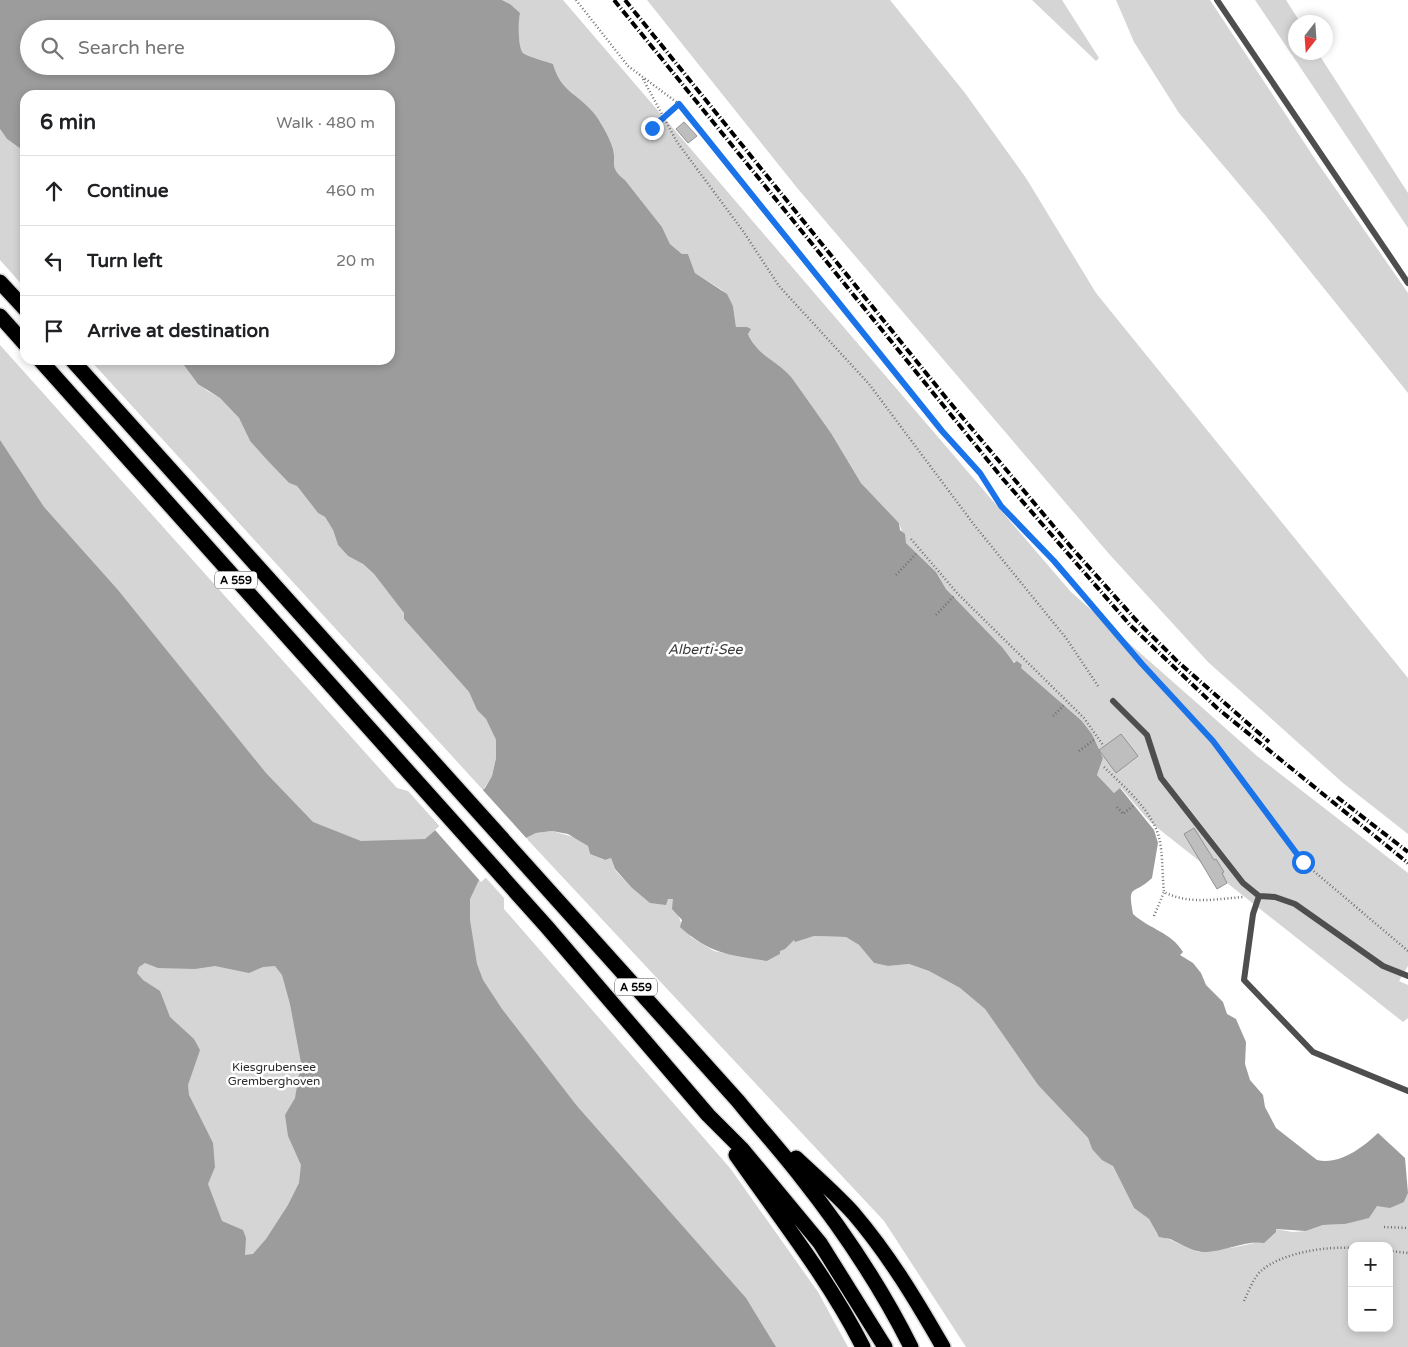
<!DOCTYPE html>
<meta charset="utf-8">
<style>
:root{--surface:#fff;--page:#f6f6f6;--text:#202124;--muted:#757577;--line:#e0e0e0}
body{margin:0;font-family:"Varela Round",sans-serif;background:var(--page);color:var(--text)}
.controls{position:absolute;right:15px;bottom:15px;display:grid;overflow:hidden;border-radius:10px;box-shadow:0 2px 8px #0003}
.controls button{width:45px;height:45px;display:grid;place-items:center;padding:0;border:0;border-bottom:1px solid var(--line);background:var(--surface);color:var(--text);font:25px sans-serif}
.compass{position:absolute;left:1288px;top:15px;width:45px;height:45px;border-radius:50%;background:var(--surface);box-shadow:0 2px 8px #0003;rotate:197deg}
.stop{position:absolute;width:15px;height:15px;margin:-11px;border:4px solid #1a73e8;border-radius:50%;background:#fff}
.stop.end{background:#1a73e8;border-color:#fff;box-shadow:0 1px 5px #0008}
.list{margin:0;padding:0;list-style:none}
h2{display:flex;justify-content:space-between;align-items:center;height:65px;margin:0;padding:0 20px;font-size:21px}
h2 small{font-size:16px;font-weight:400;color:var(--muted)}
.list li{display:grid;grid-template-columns:32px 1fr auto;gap:15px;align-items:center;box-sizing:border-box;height:70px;padding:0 20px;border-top:1px solid var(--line)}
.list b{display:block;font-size:19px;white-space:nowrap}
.list em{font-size:16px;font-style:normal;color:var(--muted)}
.icon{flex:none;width:28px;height:28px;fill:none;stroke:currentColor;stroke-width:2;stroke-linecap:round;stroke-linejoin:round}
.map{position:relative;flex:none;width:1408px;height:1347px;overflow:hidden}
.search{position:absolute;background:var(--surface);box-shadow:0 2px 8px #0003;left:20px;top:20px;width:375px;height:55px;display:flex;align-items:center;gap:12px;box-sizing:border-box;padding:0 18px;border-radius:28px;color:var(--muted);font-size:19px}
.panel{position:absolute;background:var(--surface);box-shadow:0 2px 8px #0003;left:20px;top:90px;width:375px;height:275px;border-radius:15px}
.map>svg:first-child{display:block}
.green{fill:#d5d5d5;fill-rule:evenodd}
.water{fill:#9c9c9c;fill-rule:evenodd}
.pier{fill:#fff}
.building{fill:#bebebe;stroke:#929292}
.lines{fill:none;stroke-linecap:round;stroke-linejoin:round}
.motorway-casing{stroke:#dbdbdb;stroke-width:18}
.path{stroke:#707070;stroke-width:2.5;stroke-dasharray:1 2.5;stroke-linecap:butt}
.service{stroke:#4e4e4e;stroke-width:6}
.motorway{stroke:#000;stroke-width:15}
.rail{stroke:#000;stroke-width:4;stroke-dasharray:8 2.5 1 2.5;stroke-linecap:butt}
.route{stroke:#1a73e8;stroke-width:6}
.labels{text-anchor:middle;stroke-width:5;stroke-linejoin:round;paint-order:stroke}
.shield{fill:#fff;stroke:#4c4c4c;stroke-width:1}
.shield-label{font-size:11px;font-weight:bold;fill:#000}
.park-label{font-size:12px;fill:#2c2c2c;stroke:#fff}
.water-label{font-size:14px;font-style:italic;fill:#3d3d3d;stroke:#fff}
</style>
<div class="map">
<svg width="1408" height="1347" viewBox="0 0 1408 1347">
<rect width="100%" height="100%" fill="#fff"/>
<path class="green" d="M502 0H563L1071 592 1257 756 1408 873V966L1399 981 1408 985V1018L1403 1022 1150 822 1121 788 1114 793 1097 775 1103 758 1092 734 1082 721 1020 668 1022 666C1013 662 1006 657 1002 647L946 589 936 572 906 543 899 523 861 483 831 433 792 378 759 353 748 334 750 329 747 327H736L733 306 722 290 695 273 688 254H682L670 244 662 227 625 180C607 166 618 162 612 146 609 136 599 119 593 112 577 93 561 92 553 64 548 62 526 56 523 53 518 48 518 21 519 13L510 4Z
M647 0H890L965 93 1026 178 1096 293 1408 678V834L1343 783 1208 662 1110 555 798 189Z
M1032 0H1062L1099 58 1096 61Z
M1116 0H1210L1317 162 1408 293V393L1265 215 1179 113 1134 42Z
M1255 0H1286L1300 22H1296V52L1318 53 1408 193V228Z
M0 129 7 139 25 152V288L0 260Z
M0 345 397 788 408 791 504 898V909L730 1168 818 1292 848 1347H0Z
M90 360H181L206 390 220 398 239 418 250 441 267 460 289 483 297 486 318 513 325 517 333 530 338 545 348 556 363 564 374 574 404 613V619L469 692 477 710 486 719 496 740V758L492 776 483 790Z
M552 831 577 838 588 846 590 854 604 860 611 858 615 870 631 887 673 899 681 923 691 937 714 951 767 961 780 954V951L794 940 814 936 846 937 859 945 874 963 888 966 909 964 929 971 960 988 985 1009 1038 1085 1088 1138 1092 1149 1113 1166 1134 1208 1149 1219 1157 1234 1198 1252 1227 1247 1231 1248 1254 1243 1275 1229 1293 1232 1306 1231 1323 1225 1345 1224 1371 1211 1377 1206 1404 1202 1408 1193V1347H966L884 1221 526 838 536 833ZM1352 1246H1389V1328H1352Z"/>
<path class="water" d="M0 0H502L510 4 520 13C518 21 518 48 523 53 526 56 548 62 553 64 561 92 577 93 593 112 599 119 609 136 612 146 618 162 607 166 625 180L662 227 670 244 682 254H688L695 273 727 294 733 306 736 327H747L751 329 748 334C759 358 777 360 792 378L831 433 861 483 899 523 900 530 905 534 906 543 936 572 946 589 1002 647 1014 663 1017 661 1022 665 1021 668 1082 721 1092 734 1103 758 1097 775 1114 793 1120 788 1154 830 1158 843 1152 878C1134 896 1127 882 1133 914 1149 929 1171 932 1183 952L1180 955 1193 963 1201 973 1206 985 1223 1002 1227 1014 1236 1019 1246 1042 1245 1064 1250 1080 1263 1095 1265 1107 1276 1128 1317 1160C1340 1165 1362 1148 1378 1133L1405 1158 1408 1193 1404 1202 1390 1208 1377 1206 1369 1218 1345 1224 1323 1225 1306 1231 1276 1229V1232L1264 1243C1249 1240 1224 1251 1207 1252 1195 1253 1185 1246 1174 1241 1170 1238 1164 1238 1159 1237L1149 1219 1134 1208 1113 1166 1102 1160 1092 1149 1088 1138 1038 1085 985 1009 960 988 929 971 909 964 888 966 874 963 859 945 846 937 814 936 795 942 794 940 785 949 780 951V954L767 961C729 955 710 954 680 927L682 920 672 909 673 899H668L666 905 650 903 631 887 615 869 611 858 605 860 590 854 588 846 568 834 552 831 536 833 526 838 479 880 470 899V920L477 964 483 980 502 1009 577 1106 746 1298 776 1347H0V440L44 507 118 590 266 773 313 822 361 841 425 839 485 788 492 776 496 758V740L486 719 477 710 469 692 404 619V613L374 574 363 564 348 556 338 545 333 530 325 517 318 513 297 486 289 483 267 460 250 441 239 418 220 398 198 384 181 361 390 360V95H25V152L7 139 0 129ZM29 29H386V66H29ZM145 963 158 968 195 969 215 966 249 973 263 967 275 966 282 975 290 1004 301 1063 295 1098 285 1115 288 1136 301 1165 299 1183 288 1205 266 1239 253 1254 245 1255 246 1238 243 1230 222 1221 208 1184 215 1167 213 1143 189 1095 188 1085 200 1050 194 1039 170 1017 160 991 143 980 137 973 139 967Z"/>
<path class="pier" d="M481 788 528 840 481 882 435 830Z"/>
<path class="building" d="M684 122 697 136 688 143 676 129Z
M1121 734 1138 756 1116 773 1099 750Z
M1194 828 1214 860 1216 859 1224 872 1222 873 1227 883 1217 889 1184 834Z"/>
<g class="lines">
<g class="motorway-casing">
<path id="motorway" d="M0 282 25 309
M0 316 25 344
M40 360 547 927 708 1115 742 1149 820 1243 885 1347
M72 360 738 1101C759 1127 781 1151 801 1177 843 1230 881 1287 911 1347
M736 1155C780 1218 828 1278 863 1347
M796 1158C815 1176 836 1194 854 1214 889 1255 916 1300 943 1347"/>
</g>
<path class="path" d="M576 0 628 66 679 104 942 431 980 473 1001 506 1054 561 1142 665 1213 741 1303 862 1408 951
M643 79 677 142 743 231 779 286 869 384 975 526 1066 638 1098 686
M652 128 679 104
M911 539 958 594 1084 718 1103 745
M896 575 916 554
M936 615 954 596
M1053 716 1064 705
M1079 751 1095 739
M1104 767C1124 787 1151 809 1159 837 1163 854 1162 874 1164 892 1189 905 1216 899 1243 897
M1117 807 1123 814 1134 805
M1154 916 1164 892
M1384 1227 1408 1228
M1389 1251 1408 1253
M1244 1301C1249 1291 1253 1278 1261 1271 1281 1253 1326 1246 1352 1248"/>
<path class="service" d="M1217 0 1408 283
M1113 701 1147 735 1161 778 1243 883 1259 896 1275 897 1295 904 1383 966 1408 976
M1259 896 1253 914 1244 980 1313 1052 1408 1091"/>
<use href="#motorway" class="motorway"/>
<path class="rail" d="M614 0 1003 479 1130 625 1217 708 1408 863
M625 0 947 399 1071 547 1135 619 1178 662 1269 742
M1337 797 1408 852"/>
</g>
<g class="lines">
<path class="route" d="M652 128 679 104 942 431 980 473 1001 506 1054 561 1142 664 1213 741 1303 862"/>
</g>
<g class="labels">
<g class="shield">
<rect x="215" y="571.5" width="42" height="17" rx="4"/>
<rect x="615" y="978.5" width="42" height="17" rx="4"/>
</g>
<g class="shield-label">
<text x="236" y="584">A 559</text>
<text x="636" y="991">A 559</text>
</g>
<g class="park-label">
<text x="274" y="1071">Kiesgrubensee<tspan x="274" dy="14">Gremberghoven</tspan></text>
</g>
<g class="water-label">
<text x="705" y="654">Alberti-See</text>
</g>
</g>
</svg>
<div class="controls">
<button>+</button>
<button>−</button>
</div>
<svg class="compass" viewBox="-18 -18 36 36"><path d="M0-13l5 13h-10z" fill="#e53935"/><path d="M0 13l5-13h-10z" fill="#757577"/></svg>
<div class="stop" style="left:1303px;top:862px"></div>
<div class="stop end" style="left:652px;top:128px"></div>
<div class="search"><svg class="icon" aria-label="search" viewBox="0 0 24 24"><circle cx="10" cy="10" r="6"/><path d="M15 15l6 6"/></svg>Search here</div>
<section class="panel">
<h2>6 min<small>Walk · 480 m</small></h2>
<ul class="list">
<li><svg class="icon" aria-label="ahead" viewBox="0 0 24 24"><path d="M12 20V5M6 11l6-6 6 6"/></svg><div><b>Continue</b></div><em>460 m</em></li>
<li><svg class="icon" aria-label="left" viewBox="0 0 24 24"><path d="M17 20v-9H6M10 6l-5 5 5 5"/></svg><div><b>Turn left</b></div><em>20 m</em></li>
<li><svg class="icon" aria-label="arrive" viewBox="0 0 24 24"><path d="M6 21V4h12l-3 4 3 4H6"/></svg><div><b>Arrive at destination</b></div></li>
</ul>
</section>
</div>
